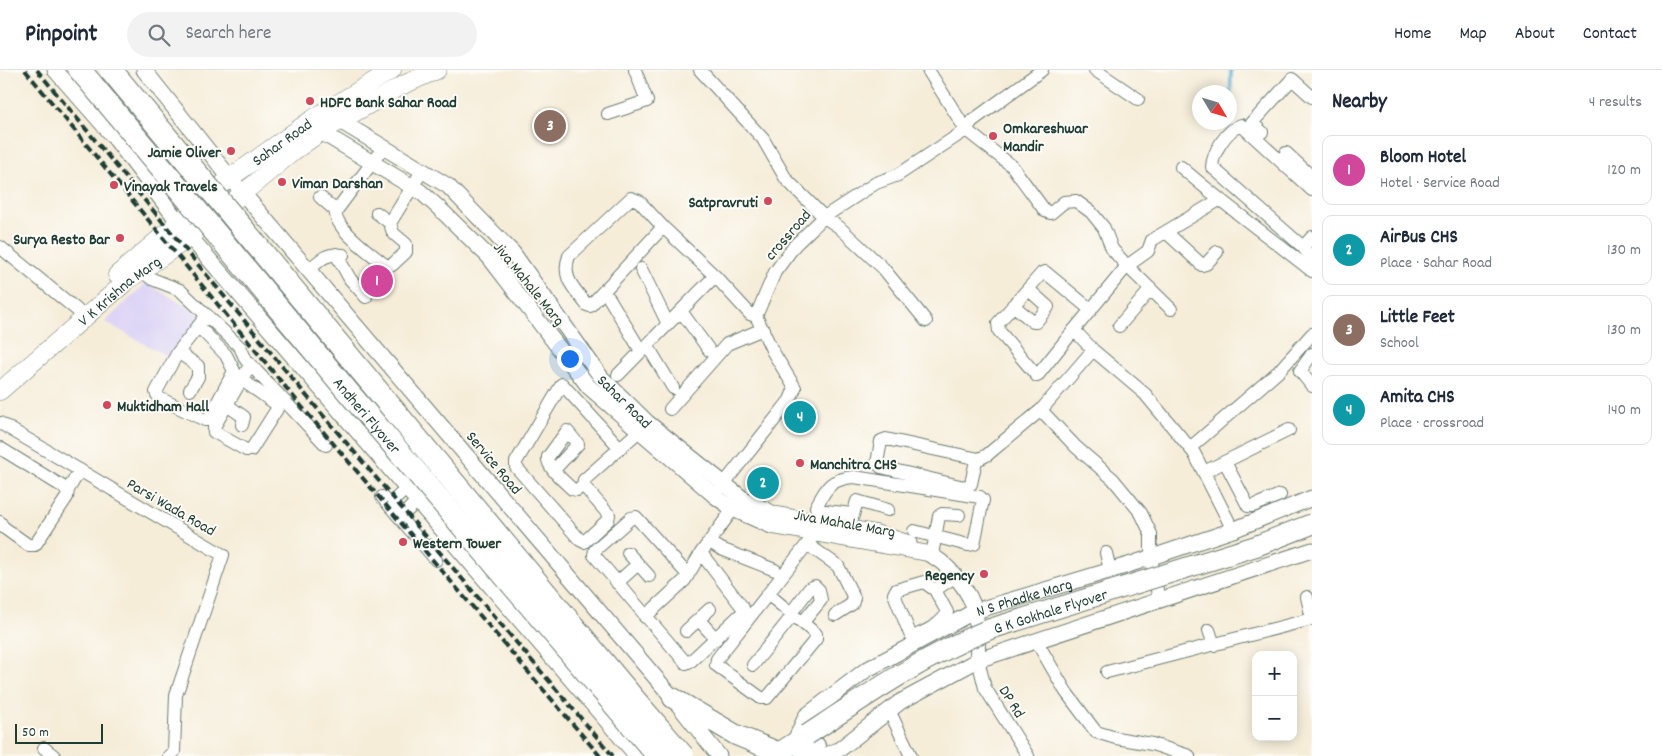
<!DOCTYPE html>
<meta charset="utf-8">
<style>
:root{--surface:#fff;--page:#f2f2f3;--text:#1f2937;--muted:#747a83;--line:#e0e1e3;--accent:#db2777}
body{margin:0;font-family:Dekko,sans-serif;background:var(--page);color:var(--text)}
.controls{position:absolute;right:15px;bottom:15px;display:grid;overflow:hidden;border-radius:10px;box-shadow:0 2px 12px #0003}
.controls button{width:45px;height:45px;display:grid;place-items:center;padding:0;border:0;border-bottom:1px solid var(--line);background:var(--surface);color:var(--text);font:25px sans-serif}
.compass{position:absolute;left:1192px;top:15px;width:45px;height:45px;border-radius:50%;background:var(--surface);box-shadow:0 2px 12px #0003;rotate:128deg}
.scale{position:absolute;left:15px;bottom:12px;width:88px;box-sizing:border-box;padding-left:5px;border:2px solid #1f3d34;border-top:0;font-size:14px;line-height:18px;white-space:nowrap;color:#1f3d34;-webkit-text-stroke:4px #fdfcf7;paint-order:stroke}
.you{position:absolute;left:569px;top:288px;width:18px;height:18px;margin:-12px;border:4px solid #fff;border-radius:50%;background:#1a73e8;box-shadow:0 0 0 8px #1a73e833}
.badge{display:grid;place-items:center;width:32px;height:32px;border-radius:50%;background:var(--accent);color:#fff;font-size:16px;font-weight:700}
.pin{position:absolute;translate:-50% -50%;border:2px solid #fff;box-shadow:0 1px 5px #0006}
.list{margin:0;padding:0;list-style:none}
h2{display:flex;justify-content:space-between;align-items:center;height:65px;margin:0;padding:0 20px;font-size:21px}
h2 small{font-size:16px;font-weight:400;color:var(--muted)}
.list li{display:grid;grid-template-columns:32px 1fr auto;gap:15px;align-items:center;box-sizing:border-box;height:70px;margin:0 10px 10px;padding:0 10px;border:1px solid var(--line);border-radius:10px}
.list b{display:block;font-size:19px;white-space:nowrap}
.list p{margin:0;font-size:16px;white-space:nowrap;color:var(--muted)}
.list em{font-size:16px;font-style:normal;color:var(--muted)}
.icon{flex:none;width:28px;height:28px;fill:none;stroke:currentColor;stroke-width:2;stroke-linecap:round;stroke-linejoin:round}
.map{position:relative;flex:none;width:1312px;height:686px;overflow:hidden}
header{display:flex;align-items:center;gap:30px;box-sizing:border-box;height:70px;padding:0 25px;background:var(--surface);border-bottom:1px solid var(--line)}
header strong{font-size:24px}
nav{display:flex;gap:28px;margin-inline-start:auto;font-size:18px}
.search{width:350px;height:45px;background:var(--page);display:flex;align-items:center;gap:12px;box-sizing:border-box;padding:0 18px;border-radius:28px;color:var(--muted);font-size:19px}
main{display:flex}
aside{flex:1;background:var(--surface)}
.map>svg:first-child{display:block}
.built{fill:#ded5f6}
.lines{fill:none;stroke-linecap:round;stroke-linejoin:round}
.stream{stroke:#54add1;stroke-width:4}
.minor-casing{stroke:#6a7b6e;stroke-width:14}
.tertiary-casing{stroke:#6a7b6e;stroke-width:17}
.secondary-casing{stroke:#6a7b6e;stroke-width:19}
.primary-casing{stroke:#6a7b6e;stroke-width:22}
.minor{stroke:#fff;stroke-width:12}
.tertiary{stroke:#fff;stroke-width:15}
.secondary{stroke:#fff;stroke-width:18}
.primary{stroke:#fff;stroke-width:20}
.rail{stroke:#1f3d34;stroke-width:4;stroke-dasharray:8 4;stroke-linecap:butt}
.primary-bridge-casing{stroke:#6a7b6e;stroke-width:22;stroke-linecap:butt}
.motorway-bridge-casing{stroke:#6a7b6e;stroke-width:24;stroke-linecap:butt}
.primary-bridge{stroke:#fff;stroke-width:20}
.motorway-bridge{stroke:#fff;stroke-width:22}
.poi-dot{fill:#d1495b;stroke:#fdfcf7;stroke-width:2}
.labels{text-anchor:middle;stroke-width:4;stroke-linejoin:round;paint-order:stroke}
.poi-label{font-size:16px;font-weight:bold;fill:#1f3d34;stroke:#fdfcf7;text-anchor:start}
.street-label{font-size:16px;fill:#1f3d34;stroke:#fdfcf7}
</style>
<header>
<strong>Pinpoint</strong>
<div class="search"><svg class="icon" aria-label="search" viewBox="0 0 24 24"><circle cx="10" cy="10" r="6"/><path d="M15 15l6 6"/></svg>Search here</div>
<nav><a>Home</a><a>Map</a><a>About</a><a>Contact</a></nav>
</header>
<main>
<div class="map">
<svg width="1312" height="686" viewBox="0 0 1312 686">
<rect width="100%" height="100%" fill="#fdfcf7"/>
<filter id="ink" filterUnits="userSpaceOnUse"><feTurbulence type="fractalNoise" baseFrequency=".02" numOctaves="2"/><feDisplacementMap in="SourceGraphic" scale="10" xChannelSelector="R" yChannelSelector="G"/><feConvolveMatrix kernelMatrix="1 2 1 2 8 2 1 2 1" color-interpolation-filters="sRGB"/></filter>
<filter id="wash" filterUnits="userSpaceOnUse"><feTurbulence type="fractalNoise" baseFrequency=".0096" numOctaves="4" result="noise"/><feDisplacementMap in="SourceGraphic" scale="20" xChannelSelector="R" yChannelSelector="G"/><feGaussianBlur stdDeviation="1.12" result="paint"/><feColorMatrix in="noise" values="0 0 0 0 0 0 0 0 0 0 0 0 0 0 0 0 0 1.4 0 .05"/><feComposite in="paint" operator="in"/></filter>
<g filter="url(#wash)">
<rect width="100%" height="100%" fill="#f6edd9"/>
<path class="built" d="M146 213 203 246 170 288 105 252Z"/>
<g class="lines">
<path class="stream" d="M1230 58 1231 0"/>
</g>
</g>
<g filter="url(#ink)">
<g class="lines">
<g class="minor-casing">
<path id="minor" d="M700 0 763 69 786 109 824 147 839 157 883 198 926 251
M928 0 966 60 1012 96 1045 141 1051 143 1064 132 1076 131 1091 142 1104 158 1112 179 1127 196 1171 239
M1095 0 1138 29
M608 44 647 31 635 0
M1262 62 1252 53 1292 9 1312 27
M383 78 336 141C333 158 372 184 385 195H392L406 182V174L393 163 390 153 422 101
M1286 83 1312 107
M1181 97C1223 134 1268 166 1312 201
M1312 120 1241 55C1227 60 1213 81 1212 97L1303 177 1312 167
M320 127 336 141
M1219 130 1152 170 1148 181 1127 196 1074 260 1093 280 1145 324 1194 383 1233 460
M377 143 390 153
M1166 162 1202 195 1206 194 1217 182
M0 177 77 240
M1303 177 1312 188
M336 184 350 209 366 227
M641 199 668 254
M141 200 152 209 180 220 240 277 246 290 326 375
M309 200C320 190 327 182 343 185
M715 206 750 244 756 246
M609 228 641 281
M1013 235 1033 252H1036L1048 237 1028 219
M681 241 709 280
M198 256 226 285 234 301 208 350H205L159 328 156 322 178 282 182 277 207 245
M1119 256 1151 219
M1074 260 1037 306 999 261 998 253 1042 203 1045 202 1091 240
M647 275 673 318
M178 282 198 296V307L190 320
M1312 284 1300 301 1312 316
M618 305 715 206 663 157 639 131 631 128 569 186C561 208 574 218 587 235L590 236 663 157
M242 310 276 334 277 339 251 380H246L214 362V357L250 295
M227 335 244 347 242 355
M670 339 727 274 763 259
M1041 340 1093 280
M0 353 223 485 176 625 174 682 169 686
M0 378 68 420 80 400
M620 378 562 314 516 392V397L580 470 584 472 608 450 609 445 583 415 584 410 647 354
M1190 378 1279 301 1312 264
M976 390 971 414 964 417 881 397 877 393 881 371 886 369 979 389 987 385 1041 340 1076 377 1113 409 1141 443 1151 464V487L1159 531
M1225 392 1248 436H1253L1280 425
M554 400 578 374 567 361 548 387C546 397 565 412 572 419L577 420 583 415
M1204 402 1289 360
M719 420 790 330 795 318 773 282 756 246 775 202 795 175 824 147 876 113 898 105 966 60 972 51 1042 0
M382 427 436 490
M389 435 406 419
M852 444 817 440 816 437C827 416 831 409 854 407L980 427 983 430 974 474 968 475 914 461
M400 448 417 431
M0 452 3 457 28 475H35L67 427 68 420
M851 452 857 431 888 440
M710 472 721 479 775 500
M807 474 838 496 854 528 852 534 835 545
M628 483 649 506
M1106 483 1110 500
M932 485 939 446 942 444 959 445
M688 505 636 447 631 448 595 480 594 485 686 593 691 591 742 543 743 538 701 483
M617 513 638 494
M935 520 947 542C943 554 926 561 915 566L910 564 894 524 896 520 924 512 935 520 956 506
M768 524 816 564V569L767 628H761L716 595 717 589 815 464
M1307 527 1312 549
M791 543 810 518 815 516 819 520 821 530 803 552
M645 547 685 510 701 483 739 431
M699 550 716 569
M1209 560 1214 575
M686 561 710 539
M1037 572 1066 622 1096 662 1116 668 1152 674 1189 686
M978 590 985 618 1028 686
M753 595 793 545
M1107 602 1312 549
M889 640 911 686
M44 678 54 686"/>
</g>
<g class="tertiary-casing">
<g id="tertiary">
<path d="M55 0 114 67 190 167 637 686"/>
<path d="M144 0 230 108 673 628 719 686"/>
<path id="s1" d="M333 43 340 51 448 116 513 183 601 307 648 353 742 428 774 444 877 463 909 473"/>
<path d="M315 55 321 62 421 122 440 139 489 187 589 317 715 426 733 439 771 456 926 483C946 490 971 522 975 542 978 557 977 575 978 590"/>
<path id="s2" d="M794 673 806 646 866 600 975 541 1125 496 1233 460 1312 428"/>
<path d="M824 686 840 679 900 632 978 590 1312 480"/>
</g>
</g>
<g class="secondary-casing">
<g id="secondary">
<path id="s3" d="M117 205 230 108 311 50 392 0"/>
<path id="s4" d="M0 321 128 210 190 167 294 81 321 62 403 15 437 0"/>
</g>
</g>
<g class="primary-casing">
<path id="primary" d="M673 628 736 665 780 683
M774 686 807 665
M805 686 815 676"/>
</g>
<use href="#minor" class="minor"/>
<use href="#tertiary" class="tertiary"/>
<use href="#secondary" class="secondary"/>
<use href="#primary" class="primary"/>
<path class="rail" d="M25 0 302 337 600 686
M37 0 310 330 613 686"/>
<g class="primary-bridge-casing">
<g id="primary-bridge">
<path id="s5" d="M807 665C866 626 924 586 990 559L1256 476 1312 454"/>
</g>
</g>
<g class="motorway-bridge-casing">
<g id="motorway-bridge">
<path id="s6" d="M80 0 349 323 658 686"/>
<path d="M111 0 634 629 683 686"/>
</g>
</g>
<use href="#primary-bridge" class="primary-bridge"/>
<use href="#motorway-bridge" class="motorway-bridge"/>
</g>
</g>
<g class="poi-dot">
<circle cx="310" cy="31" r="5"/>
<circle cx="993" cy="66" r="5"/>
<circle cx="231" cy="81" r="5"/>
<circle cx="282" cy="112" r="5"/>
<circle cx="114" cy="115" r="5"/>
<circle cx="768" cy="131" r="5"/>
<circle cx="120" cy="168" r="5"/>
<circle cx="107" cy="335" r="5"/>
<circle cx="800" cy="393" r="5"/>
<circle cx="403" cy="472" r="5"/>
<circle cx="984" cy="504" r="5"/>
</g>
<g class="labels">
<g class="poi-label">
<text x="320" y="37">HDFC Bank Sahar Road</text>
<text x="1003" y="63">Omkareshwar<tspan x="1003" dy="18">Mandir</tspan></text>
<text x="221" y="87" text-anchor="end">Jamie Oliver</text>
<text x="292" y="118">Viman Darshan</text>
<text x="124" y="121">Vinayak Travels</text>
<text x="758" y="137" text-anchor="end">Satpravruti</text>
<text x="110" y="174" text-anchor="end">Surya Resto Bar</text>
<text x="117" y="341">Muktidham Hall</text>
<text x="810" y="399">Manchitra CHS</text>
<text x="413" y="478">Western Tower</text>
<text x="974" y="510" text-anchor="end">Regency</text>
</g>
<g class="street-label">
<text dy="6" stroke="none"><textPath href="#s3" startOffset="212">Sahar Road</textPath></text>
<text transform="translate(787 164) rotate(-49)" y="6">crossroad</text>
<text transform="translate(530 213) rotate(51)" y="6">Jiva Mahale Marg</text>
<text dy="6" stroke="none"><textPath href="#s4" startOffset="156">V K Krishna Marg</textPath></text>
<text dy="6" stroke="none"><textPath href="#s1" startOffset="416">Sahar Road</textPath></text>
<text dy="6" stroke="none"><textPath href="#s6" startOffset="449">Andheri Flyover</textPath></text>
<text transform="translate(495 392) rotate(50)" y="6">Service Road</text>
<text transform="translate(172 436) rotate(30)" y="6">Parsi Wada Road</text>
<text transform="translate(845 452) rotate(10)" y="6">Jiva Mahale Marg</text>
<text dy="6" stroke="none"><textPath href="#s2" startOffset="280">N S Phadke Marg</textPath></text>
<text dy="6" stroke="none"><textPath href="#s5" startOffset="275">G K Gokhale Flyover</textPath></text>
<text transform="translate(1013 631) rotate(58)" y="6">DP Rd</text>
</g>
</g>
</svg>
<div class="controls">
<button>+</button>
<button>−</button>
</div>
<svg class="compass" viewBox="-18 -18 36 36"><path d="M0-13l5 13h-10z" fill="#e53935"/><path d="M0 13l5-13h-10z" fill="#747a83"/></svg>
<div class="scale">50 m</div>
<div class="you"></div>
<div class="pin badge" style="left:377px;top:211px;background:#d1479c">1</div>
<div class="pin badge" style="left:763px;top:413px;background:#0f9aa8">2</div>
<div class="pin badge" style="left:550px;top:56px;background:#8d6e63">3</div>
<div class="pin badge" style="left:800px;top:347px;background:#0f9aa8">4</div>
</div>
<aside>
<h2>Nearby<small>4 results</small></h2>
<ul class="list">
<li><span class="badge" style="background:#d1479c">1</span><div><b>Bloom Hotel</b><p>Hotel · Service Road</p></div><em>120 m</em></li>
<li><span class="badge" style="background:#0f9aa8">2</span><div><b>AirBus CHS</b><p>Place · Sahar Road</p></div><em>130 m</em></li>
<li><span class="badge" style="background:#8d6e63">3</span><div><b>Little Feet</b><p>School</p></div><em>130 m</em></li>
<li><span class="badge" style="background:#0f9aa8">4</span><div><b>Amita CHS</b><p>Place · crossroad</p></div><em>140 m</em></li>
</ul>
</aside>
</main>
